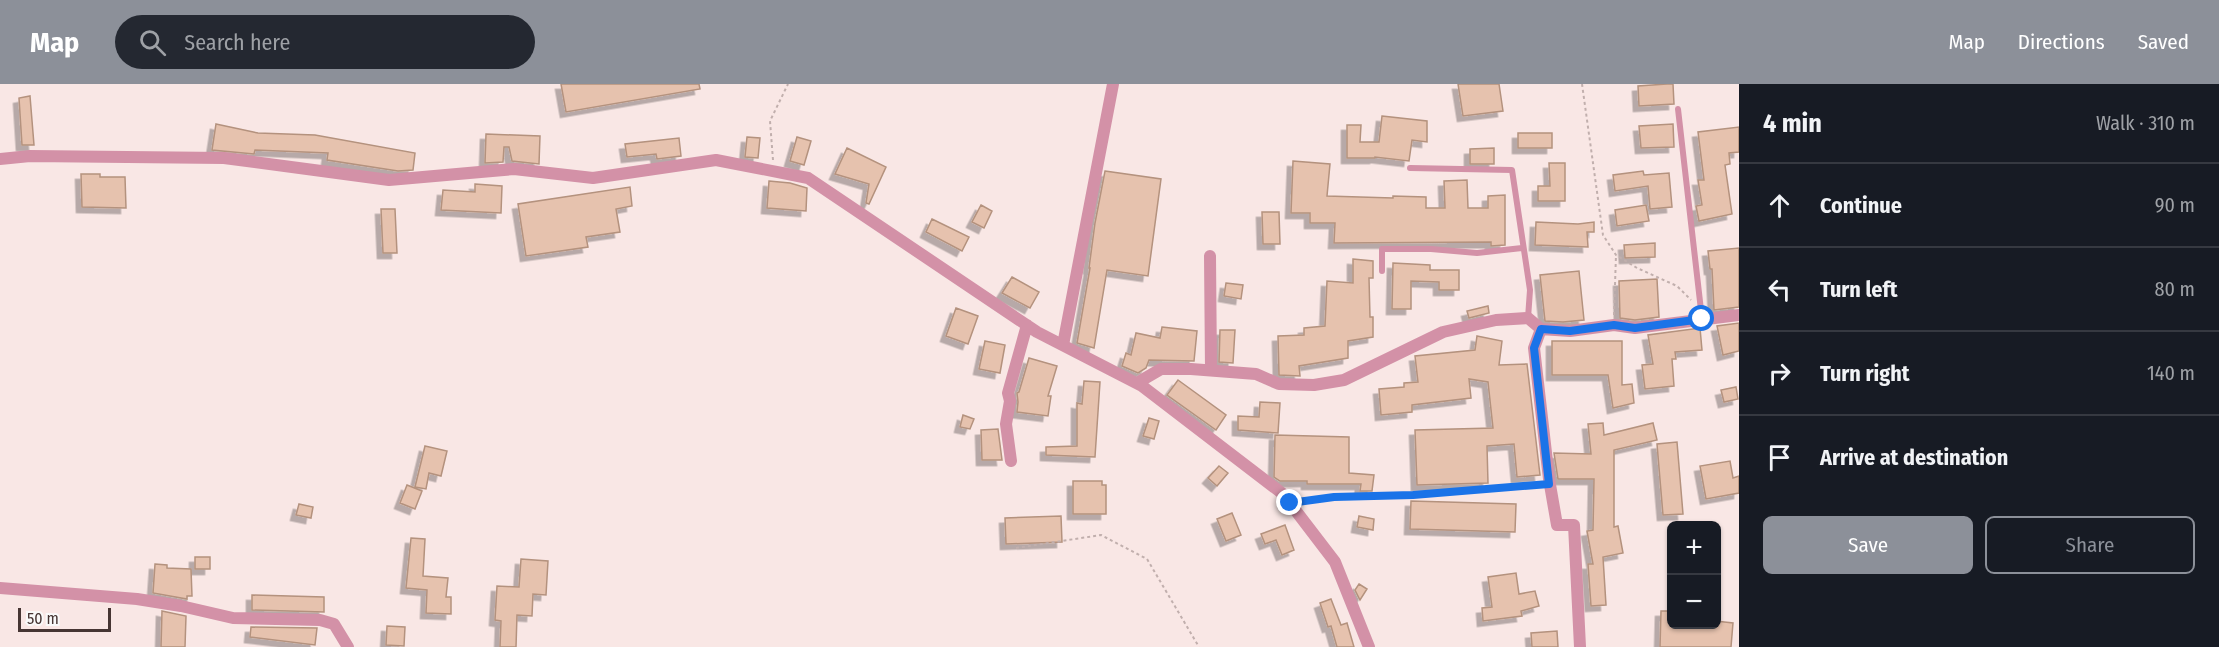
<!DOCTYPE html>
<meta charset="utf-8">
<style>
:root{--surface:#171b24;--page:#242831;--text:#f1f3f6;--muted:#9ea1a6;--line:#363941;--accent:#8c9099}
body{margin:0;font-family:"Fira Sans Condensed",sans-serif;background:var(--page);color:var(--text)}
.controls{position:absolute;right:18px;bottom:18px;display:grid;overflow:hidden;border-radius:9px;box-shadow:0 2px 4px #0004}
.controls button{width:54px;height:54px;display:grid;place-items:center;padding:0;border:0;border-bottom:2px solid var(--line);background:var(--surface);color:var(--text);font:30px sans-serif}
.scale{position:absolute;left:18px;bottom:15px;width:93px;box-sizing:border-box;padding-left:6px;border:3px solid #463533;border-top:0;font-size:16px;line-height:21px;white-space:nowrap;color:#463533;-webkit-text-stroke:4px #f9f9f9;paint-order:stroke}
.stop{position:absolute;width:18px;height:18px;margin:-14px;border:4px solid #1a73e8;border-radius:50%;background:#fff}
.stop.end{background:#1a73e8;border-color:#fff;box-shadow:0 2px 6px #0008}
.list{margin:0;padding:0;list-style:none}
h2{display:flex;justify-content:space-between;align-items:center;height:78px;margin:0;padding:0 24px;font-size:26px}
h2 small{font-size:20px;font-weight:400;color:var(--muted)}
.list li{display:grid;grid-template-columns:39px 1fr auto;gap:18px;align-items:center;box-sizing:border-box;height:84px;padding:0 24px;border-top:2px solid var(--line)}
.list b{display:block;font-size:22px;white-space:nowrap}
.list em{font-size:20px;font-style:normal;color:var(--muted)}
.actions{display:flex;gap:12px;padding:18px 24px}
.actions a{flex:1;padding:14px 0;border:2px solid var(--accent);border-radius:9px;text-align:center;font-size:21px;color:var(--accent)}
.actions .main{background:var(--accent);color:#fff}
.icon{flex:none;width:33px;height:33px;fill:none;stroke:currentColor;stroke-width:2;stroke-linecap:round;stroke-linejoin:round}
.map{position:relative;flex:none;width:1739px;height:563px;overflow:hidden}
header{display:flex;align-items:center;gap:36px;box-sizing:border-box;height:84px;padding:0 30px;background:var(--accent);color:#fff}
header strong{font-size:28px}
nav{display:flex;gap:33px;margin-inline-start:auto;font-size:21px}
.search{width:420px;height:54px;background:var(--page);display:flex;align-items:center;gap:15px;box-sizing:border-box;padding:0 21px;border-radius:33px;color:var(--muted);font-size:22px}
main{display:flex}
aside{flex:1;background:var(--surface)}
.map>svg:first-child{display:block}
.building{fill:#e6c2ae;stroke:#b4927e;stroke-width:1.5;filter:url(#shadow)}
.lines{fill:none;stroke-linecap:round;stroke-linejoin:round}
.path{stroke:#c1afad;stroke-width:2;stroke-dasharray:3 3;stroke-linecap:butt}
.service{stroke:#d391a7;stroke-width:6}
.minor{stroke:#d391a7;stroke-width:12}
.route{stroke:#1a73e8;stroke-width:8}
</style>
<header>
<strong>Map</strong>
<div class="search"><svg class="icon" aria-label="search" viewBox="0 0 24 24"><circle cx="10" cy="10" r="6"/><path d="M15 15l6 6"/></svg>Search here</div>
<nav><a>Map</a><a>Directions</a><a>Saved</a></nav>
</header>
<main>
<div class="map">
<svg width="1739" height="563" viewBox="0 0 1739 563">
<defs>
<filter id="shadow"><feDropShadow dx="-5.5" dy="5.5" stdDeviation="0" flood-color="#0004"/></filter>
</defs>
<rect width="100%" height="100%" fill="#f9e7e5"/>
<path class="building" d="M561 0H699L700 5 566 28Z
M1458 0H1499L1503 27 1463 32Z
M1667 0H1673L1674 20 1639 22 1638 2Z
M30 12 34 61H22L19 14Z
M1382 32 1427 37V58L1412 56 1409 77 1375 73V74H1347V41H1361L1360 58H1379Z
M216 40 258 49 315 51 415 69 413 86 398 87 327 76 328 69 255 66 254 70 212 66Z
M1673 40 1674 63 1641 64 1639 42Z
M1739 43V68L1729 69 1730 80 1725 81 1732 130 1699 137 1696 122 1702 121 1698 96H1704L1698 48Z
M1518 49H1552V64H1518Z
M486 50 540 52 539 80 512 77 509 63H504L503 78 485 79Z
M747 53 760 54 758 74 745 73Z
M797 53 811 57 804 81 790 77Z
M679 54 681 72 657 75 656 70 627 73 625 60Z
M847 64 886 83 869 120 866 119 869 100 835 90Z
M1494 64V80H1470V65Z
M1293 77 1330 80 1327 112 1393 114V112L1426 113V124H1445L1444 97 1467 96 1468 124H1488V112L1505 111V161L1491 162V158L1334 159 1335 139H1310V129H1291Z
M1549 79H1565V117H1538V102H1550Z
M1105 87 1161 95 1148 192 1107 186 1094 264 1077 259 1090 184H1089L1095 139Z
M1643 87 1644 91 1669 89 1672 123 1650 125 1648 102 1615 107 1613 91Z
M81 90H100V93H125L126 124 82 123Z
M769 97 790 99 807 104 806 127 767 124Z
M475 100 502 102 501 129 441 126 443 106 475 108Z
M630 103 632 122 616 125 620 148 586 153 588 163 526 172 518 120Z
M981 121 992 127 984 144 972 138Z
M1646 121 1649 137 1617 142 1615 126Z
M381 125H395L397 169H383Z
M1262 128H1279L1280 160H1263Z
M932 135 969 153 962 167 926 148Z
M1536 138 1578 140 1594 138V148H1587L1588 163 1535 161Z
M1655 159V173L1625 174 1624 161Z
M1739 164V223L1714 226 1712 185H1710L1708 167Z
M1353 175 1373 177V194H1369L1370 233H1373V253L1348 257V274L1299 282 1300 292 1279 291 1278 252 1304 251V244L1325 242 1327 197 1353 199Z
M1393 179 1430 181V186H1459V206H1439V198L1411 197V225H1392Z
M1579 187 1584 236 1563 238 1545 237 1540 191Z
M1012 193 1039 208 1030 224 1002 209Z
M1657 195 1659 233 1635 236 1620 234 1619 197Z
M1226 199 1243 201 1241 215 1224 212Z
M1488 222 1489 229 1469 234 1467 227Z
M956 224 978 232 968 260 946 252Z
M1739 239V267L1723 271 1717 242Z
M1162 243 1197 247 1194 277 1149 276 1146 284 1138 289 1122 282 1126 269 1131 271 1136 249 1160 254Z
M1700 244 1702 266 1675 268 1676 275H1672L1674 302 1645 305 1642 281 1653 280 1648 251Z
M1220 246H1235L1233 279 1219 278Z
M1477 252 1502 257 1499 281 1527 280 1540 391 1517 393 1514 360 1487 362 1488 399 1417 401 1415 346 1493 344 1488 298 1469 295 1471 314 1412 321V328L1381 331 1379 305 1404 303V299L1418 298 1415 272 1475 266Z
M985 257 1005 261 1000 289 979 285Z
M1552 257H1622V301L1632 300 1634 319 1613 324 1608 291H1552Z
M1029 274 1057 282 1048 312H1051L1048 332 1017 328 1018 318 1017 309 1019 308Z
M1178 296 1226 331 1216 346 1167 311Z
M1084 297 1100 298 1095 373 1046 371V363L1077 362V319L1082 320Z
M1736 303 1738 315 1724 318 1721 306Z
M1260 318 1280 319 1278 349 1238 346V332L1259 333Z
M963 331 974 335 970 345 960 343Z
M1149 334 1159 337 1154 355 1143 352Z
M1603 339 1604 351 1653 339 1657 356 1614 366V443L1618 442 1623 469 1603 473 1606 521 1591 522 1588 480H1593L1587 447 1593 446 1594 395H1558L1554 369 1591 370 1588 340Z
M998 345 1002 376H982L981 346Z
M1275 351 1349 353V389L1374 391 1372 407H1360L1361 400H1307V397H1280L1274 393Z
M1677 358 1683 430 1663 431 1657 360Z
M425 362 447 367 441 392 429 389 426 405 415 403Z
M1730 377 1733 394 1739 392V409L1706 415 1700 382Z
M1219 382 1228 389 1217 402 1208 394Z
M1073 397H1102V401H1106V430H1073Z
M407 401 422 407 415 425 400 419Z
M1411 417 1516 420 1515 448 1410 445Z
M299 420 313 423 311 434 296 431Z
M1232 429 1241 451 1226 457 1217 435Z
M1061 432 1062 458 1006 460 1005 434Z
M1359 432 1374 435 1373 446 1357 443Z
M1285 441 1294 466 1282 471 1276 456 1265 460 1261 450Z
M411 454 425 455 423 492 448 494 446 513H451V530L426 529 427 506 406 504Z
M195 473H210V485H195Z
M521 475 548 477 546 511 533 510 532 532 517 531 516 563H500L501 537 495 536 497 502 519 503Z
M155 480 167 481V484L191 485 192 512H187V515L153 509Z
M1516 489 1519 510 1535 507 1539 522 1521 527 1522 532 1483 537 1482 524 1492 523 1488 493Z
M1359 500 1367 505 1360 516 1355 506Z
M252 511 324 513V528L252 526Z
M1331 515 1341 541 1347 539 1354 563H1337L1331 542 1328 543 1320 519Z
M162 527 186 532 185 563H161Z
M1661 527H1671V540H1716V537L1733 539 1731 563H1660Z
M387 542 405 543 404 562 386 561Z
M251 543 317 544 315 561 250 553Z
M1557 547 1558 563H1532L1531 549Z"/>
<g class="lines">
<path class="path" d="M1582 0 1603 151 1616 171 1637 184 1677 202 1691 216
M773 76 770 37 788 0
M1614 231 1616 171
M1016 464 1101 451 1147 475 1199 563"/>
<path class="service" d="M1678 25 1702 235
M1410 84 1512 86 1530 206 1528 234
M1382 187V165H1431L1477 169 1522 164
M1290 419 1334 413 1413 411 1549 400"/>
<path class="minor" d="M0 75 30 72 224 74 389 96 514 85 593 94 716 76 808 94 1037 248 1142 302 1283 410 1335 478 1369 563
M1210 172 1211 286
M1063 261 1113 0
M1137 299 1161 285H1191L1256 290 1279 300 1314 301 1344 296 1443 248 1496 236 1528 234 1541 245
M1011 377 1006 340 1010 317 1008 309 1027 241
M0 504 137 515 181 522 233 534 320 536 334 540 348 563
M1580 563 1574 441H1557L1549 395 1534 264 1541 245 1570 247 1614 241 1635 244 1739 231"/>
</g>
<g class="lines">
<path class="route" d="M1290 419 1334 413 1413 411 1549 400 1534 264 1541 245 1570 247 1614 241 1635 244 1702 235"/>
</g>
</svg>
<div class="controls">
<button>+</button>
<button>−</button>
</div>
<div class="scale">50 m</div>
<div class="stop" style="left:1702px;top:235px"></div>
<div class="stop end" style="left:1290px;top:419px"></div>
</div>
<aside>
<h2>4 min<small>Walk · 310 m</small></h2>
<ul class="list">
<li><svg class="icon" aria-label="ahead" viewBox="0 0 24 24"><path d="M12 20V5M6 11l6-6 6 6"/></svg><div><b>Continue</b></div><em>90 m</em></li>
<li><svg class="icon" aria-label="left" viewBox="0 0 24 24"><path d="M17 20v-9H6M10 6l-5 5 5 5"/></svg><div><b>Turn left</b></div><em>80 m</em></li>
<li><svg class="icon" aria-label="right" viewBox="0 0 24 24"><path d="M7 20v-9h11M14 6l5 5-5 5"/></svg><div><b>Turn right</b></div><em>140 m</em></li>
<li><svg class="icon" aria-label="arrive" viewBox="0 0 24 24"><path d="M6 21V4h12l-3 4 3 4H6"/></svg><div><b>Arrive at destination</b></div></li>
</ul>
<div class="actions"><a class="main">Save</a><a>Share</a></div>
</aside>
</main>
